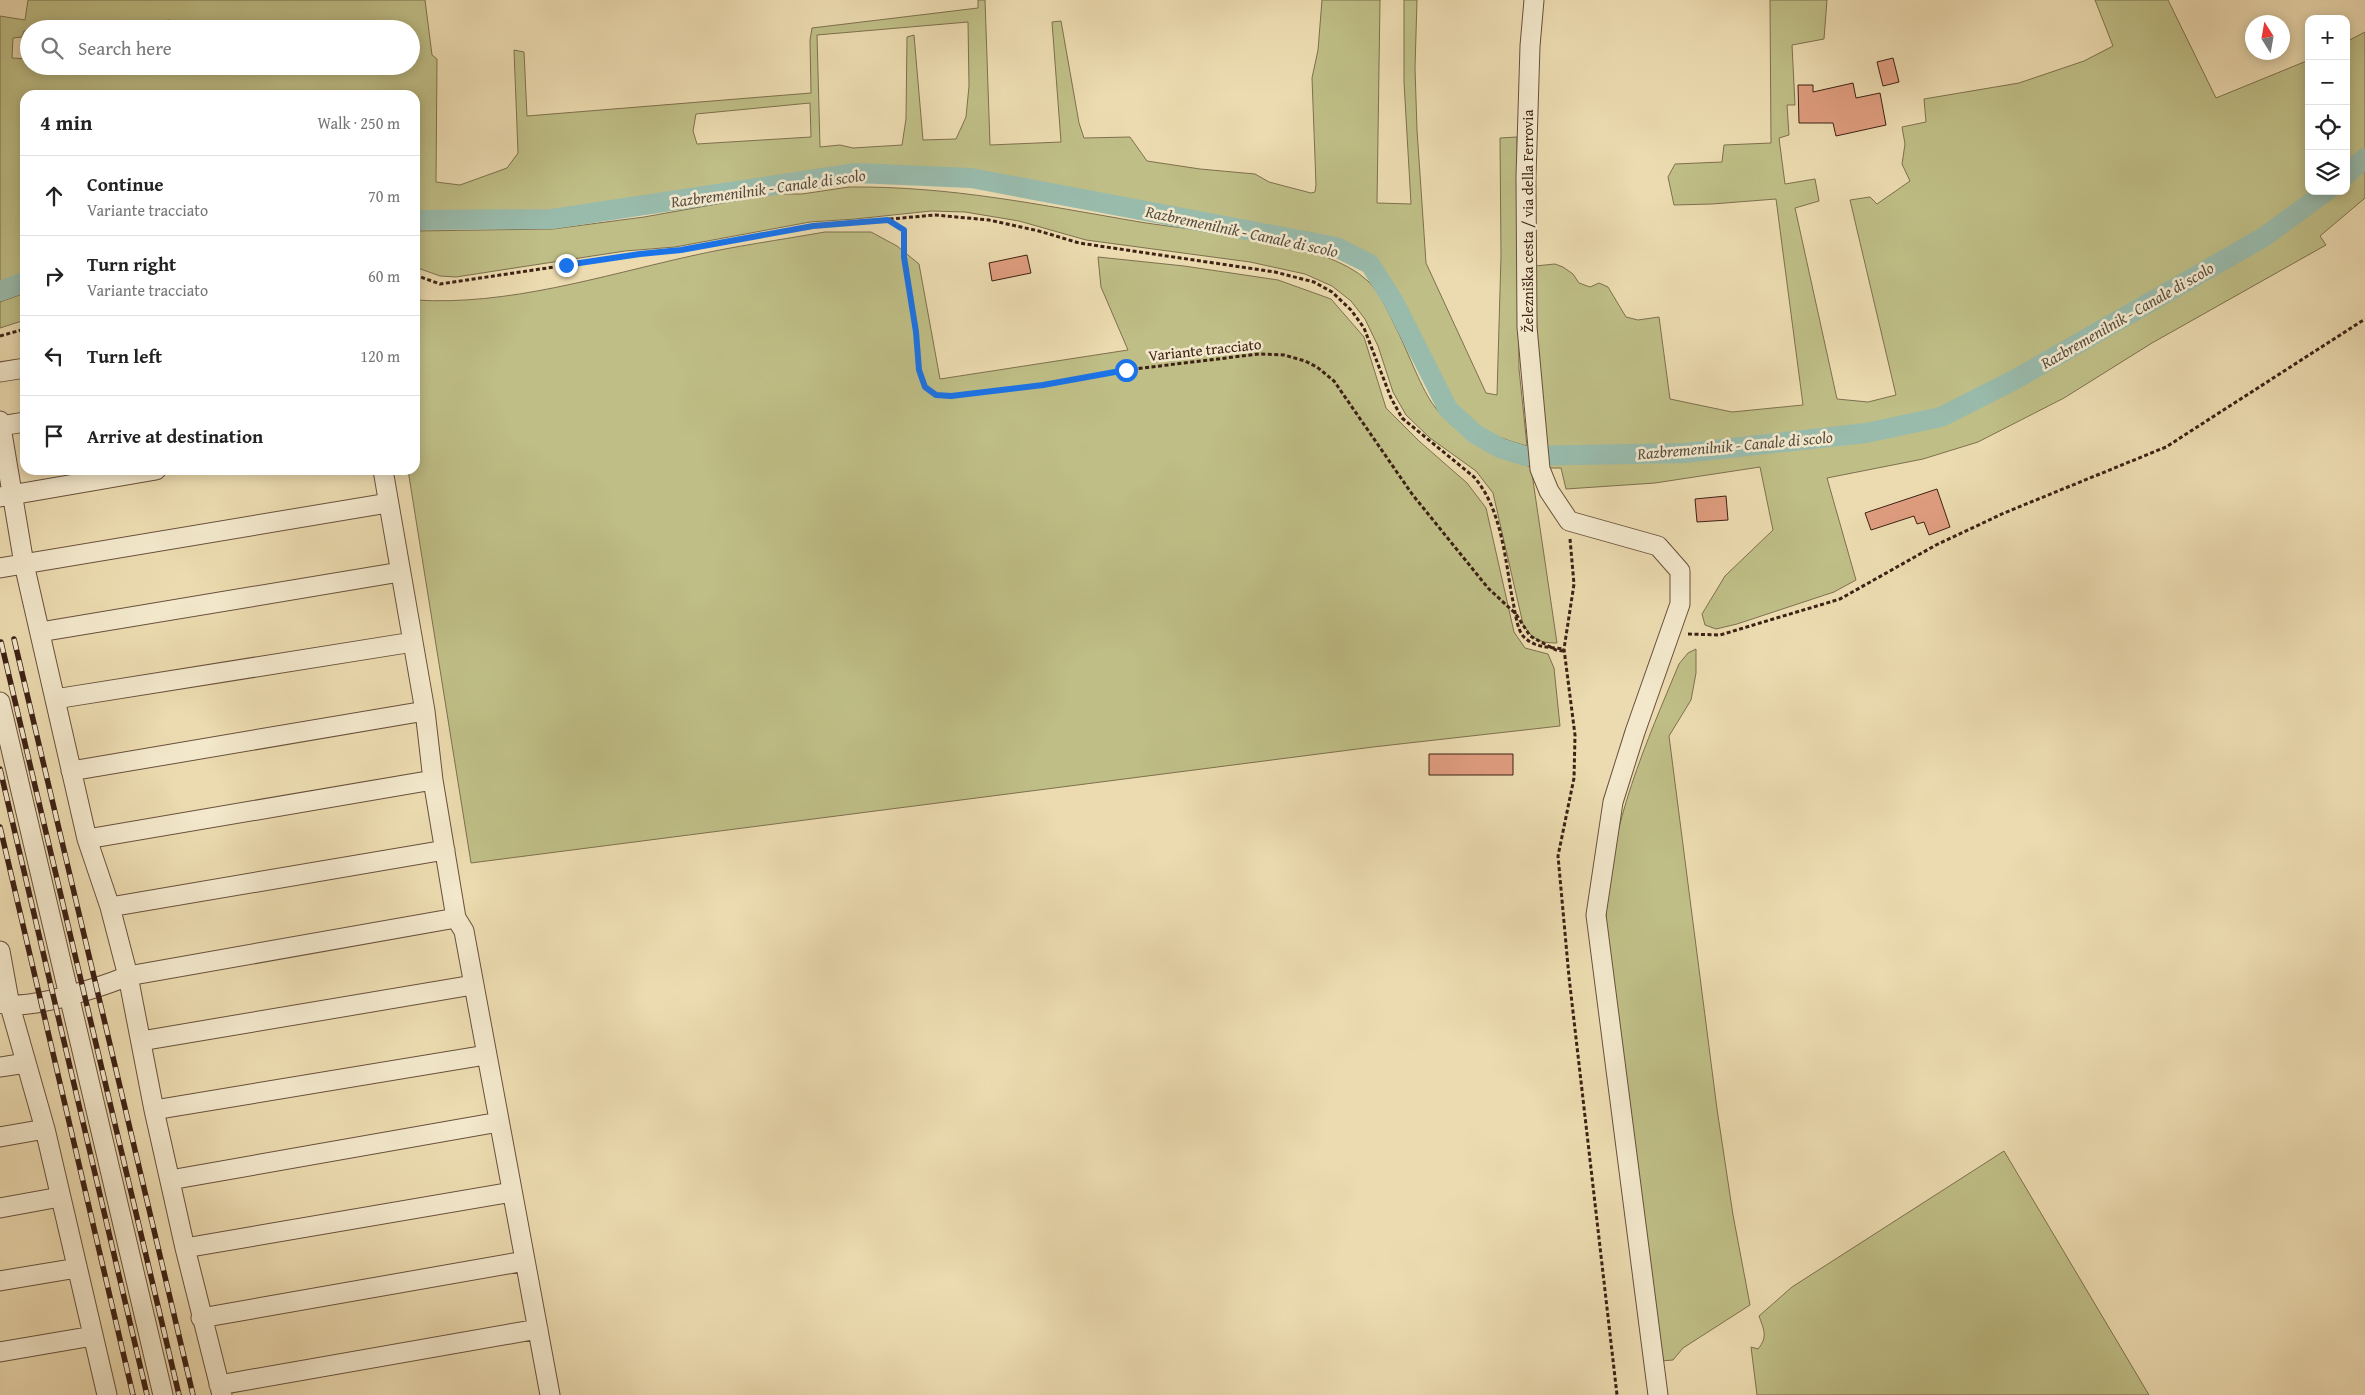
<!DOCTYPE html>
<meta charset="utf-8">
<style>
:root{--surface:#fff;--page:#f6f6f6;--text:#222;--muted:#767676;--line:#e0e0e0}
body{margin:0;font-family:"Gentium Book Plus",serif;background:var(--page);color:var(--text)}
.controls{position:absolute;right:15px;top:15px;display:grid;overflow:hidden;border-radius:10px;box-shadow:0 2px 12px #0003}
.controls button{width:45px;height:45px;display:grid;place-items:center;padding:0;border:0;border-bottom:1px solid var(--line);background:var(--surface);color:var(--text);font:25px sans-serif}
.compass{position:absolute;left:2245px;top:15px;width:45px;height:45px;border-radius:50%;background:var(--surface);box-shadow:0 2px 12px #0003;rotate:349deg}
.stop{position:absolute;width:15px;height:15px;margin:-11px;border:4px solid #1a73e8;border-radius:50%;background:#fff}
.stop.end{background:#1a73e8;border-color:#fff;box-shadow:0 1px 5px #0008}
.list{margin:0;padding:0;list-style:none}
h2{display:flex;justify-content:space-between;align-items:center;height:65px;margin:0;padding:0 20px;font-size:21px}
h2 small{font-size:16px;font-weight:400;color:var(--muted)}
.list li{display:grid;grid-template-columns:32px 1fr auto;gap:15px;align-items:center;box-sizing:border-box;height:80px;padding:0 20px;border-top:1px solid var(--line)}
.list b{display:block;font-size:19px;white-space:nowrap}
.list p{margin:0;font-size:16px;white-space:nowrap;color:var(--muted)}
.list em{font-size:16px;font-style:normal;color:var(--muted)}
.icon{flex:none;width:28px;height:28px;fill:none;stroke:currentColor;stroke-width:2;stroke-linecap:round;stroke-linejoin:round}
.map{position:relative;flex:none;width:2365px;height:1395px;overflow:hidden}
.search{position:absolute;background:var(--surface);box-shadow:0 2px 12px #0003;left:20px;top:20px;width:400px;height:55px;display:flex;align-items:center;gap:12px;box-sizing:border-box;padding:0 18px;border-radius:28px;color:var(--muted);font-size:19px}
.panel{position:absolute;background:var(--surface);box-shadow:0 2px 12px #0003;left:20px;top:90px;width:400px;height:385px;border-radius:15px}
.map>svg:first-child{display:block}
.green{fill:#bfbe86;stroke:#7e704e;fill-rule:evenodd}
.lines{fill:none;stroke-linecap:round;stroke-linejoin:round}
.canal{stroke:#99bbac;stroke-width:20}
.building{fill:#df9d7f;stroke:#3d2115}
.minor-casing{stroke:#69503c;stroke-width:21}
.path{stroke:#3d2115;stroke-width:3;stroke-dasharray:4 2.5;stroke-linecap:butt}
.minor{stroke:#f3e8cc;stroke-width:19}
.rail-casing{stroke:#3d2115;stroke-width:5.5}
.rail{stroke:#f3e8cc;stroke-width:4;stroke-dasharray:11;stroke-linecap:butt}
.route{stroke:#1a73e8;stroke-width:6}
.labels{text-anchor:middle;stroke-width:5;stroke-linejoin:round;paint-order:stroke}
.street-label{font-size:15px;fill:#3d2115;stroke:#f3e8cc}
.water-label{font-size:16px;font-style:italic;fill:#594f42;stroke:#f3e8cc}
</style>
<div class="map">
<svg width="2365" height="1395" viewBox="0 0 2365 1395">
<rect width="100%" height="100%" fill="#ecdbb0"/>
<filter id="stains"><feTurbulence type="fractalNoise" baseFrequency=".004" numOctaves="4"/><feColorMatrix values="0 0 0 0 .2 0 0 0 0 .09 0 0 0 0 .02 0 0 0 .5 -.17"/></filter>
<radialGradient id="worn" r=".72"><stop offset=".6" stop-color="#630" stop-opacity="0"/><stop offset="1" stop-color="#630" stop-opacity=".3"/></radialGradient>
<path class="green" d="M28 0H425L432 55 437 59 436 182 460 185 507 168 518 153 514 50 524 52 527 116 811 93 810 40 812 28 978 8V0H985L990 145 1061 142 1052 22 1061 21 1079 123 1084 138 1130 137 1147 161 1200 169 1255 174 1269 182 1311 193 1315 192 1316 185 1312 78 1318 50 1322 0H1380L1377 203 1411 204 1404 82V0H1417L1415 68 1417 130 1426 263 1486 393 1497 395 1501 256 1500 138 1517 137 1519 369 1527 446C1491 436 1480 430 1454 405L1380 270 1359 252 1312 233 936 169 883 165 844 167 547 215 415 214V95H25V273L0 282V16L25 20ZM170 20 184 29H411V66H29V59L12 58 13 38 22 37 24 31H29V29H114L118 26ZM968 22 969 86 966 117 956 139 923 140 914 35 907 37 906 119 902 145 853 148 840 145 820 147 817 35ZM810 103 811 137 697 144 693 131 696 114Z
M1770 0H1827L1824 39 1792 45 1795 105H1787L1789 135 1779 138 1785 184 1815 179 1819 201 1795 208 1837 399 1868 402 1896 395 1850 200 1870 197 1877 204 1910 181 1902 164 1905 144 1902 127 1926 122 1924 99 2019 83 2084 61 2113 46 2095 0H2168L2216 98 2309 60V191H2346V42L2365 32V198L2320 236 2326 245 2152 343 2064 398 1978 442 1923 459 1827 478 1856 580 1834 592 1737 624 1716 629 1705 625 1702 614 1725 576 1773 530 1760 467 1655 483 1566 489 1561 468H1548L1538 364 1535 266 1555 264 1563 267 1573 274 1579 283 1590 287 1599 283 1608 287 1626 317 1638 320 1659 317 1670 399 1732 412 1803 405 1776 199 1712 204 1674 205 1668 177 1675 164 1722 162 1724 145 1771 143Z
M849 187C951 186 1040 205 1140 222 1201 232 1323 239 1368 281 1381 294 1390 316 1398 332 1408 352 1422 391 1435 407 1460 439 1493 455 1531 467L1557 643C1539 643 1532 639 1523 624L1493 493 1476 471 1430 438 1406 415 1393 392 1378 346 1365 319 1351 301 1332 286 1305 274 1250 262 1086 240 1019 221 965 212 931 211 855 219 810 222 675 247 625 251 456 277 440 276 415 267V231L553 229 644 217 773 194H802Z
M825 232H871L897 246 919 264 940 379 1128 350 1101 287 1098 257 1184 266 1278 280 1331 299 1364 337 1386 408 1419 441 1467 483 1486 508 1514 632 1525 648 1548 654 1554 668 1560 726 1373 747 471 863 408 470H415V300C508 306 601 276 691 256 735 246 780 240 825 232Z
M25 293V320L0 328V302Z
M1696 649V673L1691 700 1669 736 1717 1109 1733 1215 1750 1305 1683 1348 1673 1360 1661 1361 1609 954C1608 940 1606 925 1606 912 1610 824 1646 743 1679 664L1688 653Z
M2004 1151 2149 1395H1757L1751 1347 1758 1349C1768 1337 1764 1330 1759 1316L1792 1287Z"/>
<g class="lines">
<path class="canal" d="M2346 175 2365 158
M415 220 552 219 856 173 971 178 1336 247 1370 264 1394 302 1448 409 1475 434 1500 448 1525 456 1685 453 1866 433 1941 417 2016 379 2264 237 2327 191
M0 291 25 282"/>
</g>
<path class="building" d="M1893 58 1899 82 1883 86 1877 62Z
M1853 83 1856 98 1880 93 1886 125 1836 136 1833 123H1799L1798 85H1813V92Z
M1027 255 1031 273 992 281 989 263Z
M1937 489 1950 527 1929 535 1924 522 1917 524 1914 516 1871 530 1865 513Z
M1726 496 1728 520 1697 522 1695 499Z
M1429 754H1513V775H1429Z"/>
<g class="lines">
<g class="minor-casing">
<path id="minor" d="M1534 0 1530 46 1526 177 1527 327 1540 469 1549 491 1569 521 1658 546 1680 571V604L1635 732 1613 802 1596 915 1658 1395
M0 372 25 368
M0 421 24 564 87 839 110 907 128 976 154 1110 185 1248 222 1395
M0 426 25 422
M383 470 425 711 433 780 456 918 464 931 550 1395
M0 497 156 470
M0 568 388 503
M40 632 400 572
M55 699 413 642
M0 702 163 1395
M71 771 425 711
M87 839 433 780
M110 907 445 850
M0 951 10 1006 45 1129 107 1395
M0 1003C26 1012 101 987 128 976L456 918
M141 1041 473 985
M0 1067 26 1063
M154 1110 486 1055
M0 1137 45 1129
M170 1180 499 1122
M0 1208 60 1197
M185 1248 512 1192
M0 1281 77 1268
M201 1318 525 1261
M0 1352 93 1336
M219 1385 538 1329"/>
</g>
<path class="path" d="M888 220 904 230 903 257 916 332 919 370 925 387 936 395 951 396 1043 385 1126 370 1259 354 1284 355 1305 361 1317 367 1334 381 1412 494 1488 588 1516 614 1530 636 1556 650 1564 651
M415 275 440 284 641 254 681 250 813 226 935 215 989 220 1039 231 1079 243 1275 272 1314 282 1332 292 1351 310 1364 328 1391 398 1402 418 1474 477C1501 508 1505 557 1512 597 1515 608 1516 629 1524 637 1535 648 1549 647 1564 649
M0 336 25 329
M1570 539 1574 584 1564 649 1575 735 1574 778 1558 856 1569 977 1617 1395
M1688 634 1720 635 1840 599 1936 545 2004 513 2166 447 2365 319"/>
<use href="#minor" class="minor"/>
<g class="rail-casing">
<path id="rail" d="M14 639 193 1395
M1 642 179 1395
M0 769 147 1395
M0 827 133 1395"/>
</g>
<use href="#rail" class="rail"/>
</g>
<g class="lines">
<path class="route" d="M566 265 640 254 681 250 813 226 888 220 904 230V257L916 332 919 370 925 387 936 395 951 396 1043 385 1126 370"/>
</g>
<g class="labels">
<g class="street-label">
<text transform="translate(1528 221) rotate(-90)" y="5">Železniška cesta / via della Ferrovia</text>
<text transform="translate(1205 350) rotate(-6)" y="5">Variante tracciato</text>
</g>
<g class="water-label">
<text transform="translate(768 188) rotate(-8)" y="6">Razbremenilnik - Canale di scolo</text>
<text transform="translate(1242 231) rotate(12)" y="6">Razbremenilnik - Canale di scolo</text>
<text transform="translate(2127 315) rotate(-30)" y="6">Razbremenilnik - Canale di scolo</text>
<text transform="translate(1735 445) rotate(-5)" y="6">Razbremenilnik - Canale di scolo</text>
</g>
</g>
<rect width="100%" height="100%" filter="url(#stains)"/>
<rect width="100%" height="100%" fill="url(#worn)"/>
</svg>
<div class="controls">
<button>+</button>
<button>−</button>
<button><svg class="icon" aria-label="locate" viewBox="0 0 24 24"><circle cx="12" cy="12" r="6"/><path d="M12 2v4M12 18v4M2 12h4M18 12h4"/></svg></button>
<button><svg class="icon" aria-label="layers" viewBox="0 0 24 24"><path d="M12 4l9 5-9 5-9-5zM3 14l9 5 9-5"/></svg></button>
</div>
<svg class="compass" viewBox="-18 -18 36 36"><path d="M0-13l5 13h-10z" fill="#e53935"/><path d="M0 13l5-13h-10z" fill="#767676"/></svg>
<div class="stop" style="left:1126px;top:370px"></div>
<div class="stop end" style="left:566px;top:265px"></div>
<div class="search"><svg class="icon" aria-label="search" viewBox="0 0 24 24"><circle cx="10" cy="10" r="6"/><path d="M15 15l6 6"/></svg>Search here</div>
<section class="panel">
<h2>4 min<small>Walk · 250 m</small></h2>
<ul class="list">
<li><svg class="icon" aria-label="ahead" viewBox="0 0 24 24"><path d="M12 20V5M6 11l6-6 6 6"/></svg><div><b>Continue</b><p>Variante tracciato</p></div><em>70 m</em></li>
<li><svg class="icon" aria-label="right" viewBox="0 0 24 24"><path d="M7 20v-9h11M14 6l5 5-5 5"/></svg><div><b>Turn right</b><p>Variante tracciato</p></div><em>60 m</em></li>
<li><svg class="icon" aria-label="left" viewBox="0 0 24 24"><path d="M17 20v-9H6M10 6l-5 5 5 5"/></svg><div><b>Turn left</b></div><em>120 m</em></li>
<li><svg class="icon" aria-label="arrive" viewBox="0 0 24 24"><path d="M6 21V4h12l-3 4 3 4H6"/></svg><div><b>Arrive at destination</b></div></li>
</ul>
</section>
</div>
